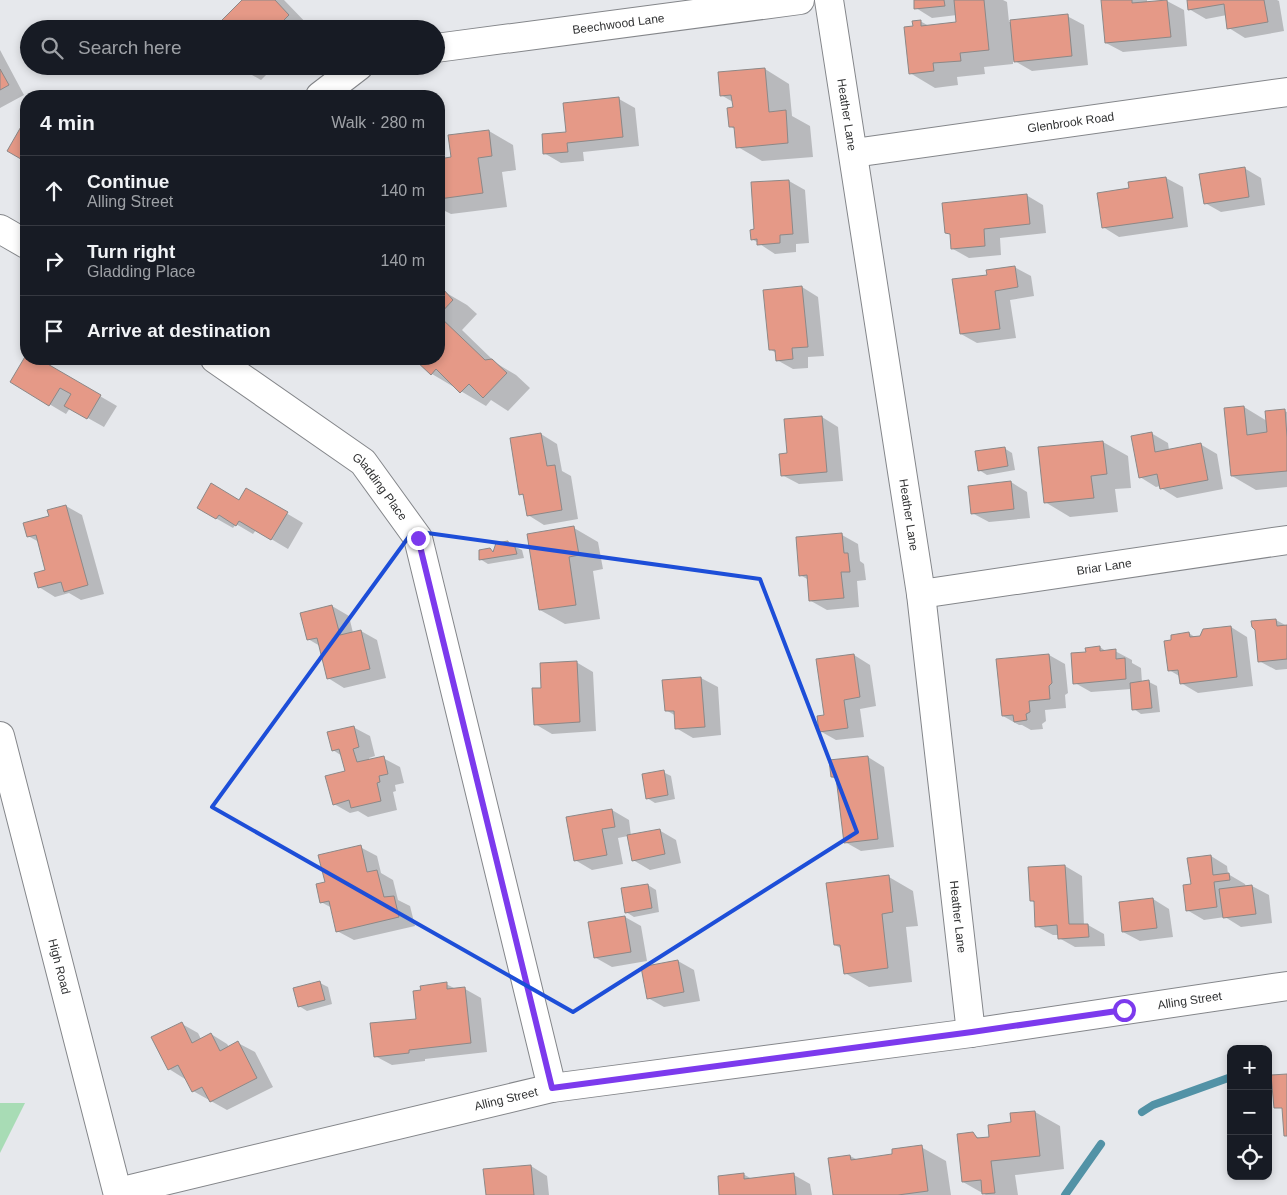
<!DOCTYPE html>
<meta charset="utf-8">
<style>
:root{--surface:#171b24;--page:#242831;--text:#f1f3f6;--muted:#9ea1a6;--line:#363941}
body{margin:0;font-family:Arial,sans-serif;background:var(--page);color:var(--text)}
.controls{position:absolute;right:15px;bottom:15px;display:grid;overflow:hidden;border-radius:10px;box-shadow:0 2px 8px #0003}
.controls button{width:45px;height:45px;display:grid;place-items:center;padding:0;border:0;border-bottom:1px solid var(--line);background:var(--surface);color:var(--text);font:25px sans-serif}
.stop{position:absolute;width:15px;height:15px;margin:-11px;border:4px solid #7c3aed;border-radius:50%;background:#fff}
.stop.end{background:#7c3aed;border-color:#fff;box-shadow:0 1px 5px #0008}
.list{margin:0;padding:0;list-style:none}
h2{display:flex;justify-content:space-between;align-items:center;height:65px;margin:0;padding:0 20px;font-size:21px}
h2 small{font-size:16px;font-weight:400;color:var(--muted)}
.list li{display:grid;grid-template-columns:32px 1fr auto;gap:15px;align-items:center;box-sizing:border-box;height:70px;padding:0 20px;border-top:1px solid var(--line)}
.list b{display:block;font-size:19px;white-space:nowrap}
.list p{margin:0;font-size:16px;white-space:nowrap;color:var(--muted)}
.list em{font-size:16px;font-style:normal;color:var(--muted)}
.icon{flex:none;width:28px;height:28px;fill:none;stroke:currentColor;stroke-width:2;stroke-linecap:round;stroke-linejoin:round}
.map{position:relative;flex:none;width:1287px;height:1195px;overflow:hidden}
.search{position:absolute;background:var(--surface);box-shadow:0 2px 8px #0003;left:20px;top:20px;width:425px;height:55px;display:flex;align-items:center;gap:12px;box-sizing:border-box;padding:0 18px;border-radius:28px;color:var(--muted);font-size:19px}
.panel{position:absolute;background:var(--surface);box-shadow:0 2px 8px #0003;left:20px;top:90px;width:425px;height:275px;border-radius:20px}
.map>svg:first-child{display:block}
.green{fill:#a8dcb5}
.shadow{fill:#0003}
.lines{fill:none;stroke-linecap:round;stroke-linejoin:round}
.stream{stroke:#5292a6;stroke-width:8}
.building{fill:#e59987;stroke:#8c8887}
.minor-casing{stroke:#84868a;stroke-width:30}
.minor{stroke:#fff;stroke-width:28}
.route{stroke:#7c3aed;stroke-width:6}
.marked{fill:none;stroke:#1d4ed8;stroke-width:4;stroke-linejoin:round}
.labels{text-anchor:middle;stroke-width:4;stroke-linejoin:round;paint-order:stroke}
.street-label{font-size:12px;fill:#313233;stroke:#f3f5f9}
</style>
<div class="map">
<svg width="1287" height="1195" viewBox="0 0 1287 1195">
<rect width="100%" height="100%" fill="#e6e8ec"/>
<path class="green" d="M0 1103H25L0 1153Z"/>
<path class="shadow" d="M244 0H284L312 29H214Z
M915 0H1003L1007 2 1009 22 1067 16 1084 25 1088 65 1032 71 1013 60V64L984 67 985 74 957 77 958 85 935 88 910 73 914 27 920 21 929 26 958 23 957 15 932 18 916 8Z
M1102 0H1147V3L1167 1 1184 10 1187 46 1123 52 1106 43Z
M1188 0H1277L1279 1 1284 31 1245 38 1229 28 1227 15 1206 19 1189 9Z
M0 50 24 95 0 108Z
M236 66H275L261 80Z
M765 69 789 84 792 116 810 126 813 157 762 161 738 147 736 130 730 126 734 108 733 102 721 95Z
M619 99 635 108 639 146 583 152 584 161 561 163 544 153 567 133Z
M489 131 513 145 516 170 502 172 507 207 451 214 439 208V160L453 158Z
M1244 168 1261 178 1265 205 1221 212 1205 203Z
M1166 178 1183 187 1188 227 1119 237 1103 227 1130 189V183Z
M789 181 805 190 809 243 796 244V252L775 254 752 239 756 230 752 184Z
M1026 195 1043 205 1046 233 1000 238 1001 255 969 258 953 249Z
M1014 267 1031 276 1034 296 1010 300 1016 338 977 343 961 334 988 276Z
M802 287 818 297 824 356 808 357V368L793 369 777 360 776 353 770 349Z
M443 291 467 305 477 314 462 330 496 363 516 375 530 388 508 411 491 400 486 406 432 374 416 359H439V295Z
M26 357V359H36L117 406 104 427 70 408 66 414 12 382Z
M1244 407 1267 421 1284 411 1287 412V487L1256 490 1232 476Z
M822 417 838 427 843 481 799 484 782 475 788 454Z
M1151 433 1168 443 1169 450 1200 444 1217 454 1223 489 1177 498 1161 488 1160 486 1156 487 1140 477Z
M541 434 557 444 562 471 571 476 578 519 544 525 528 515 525 497 521 494Z
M1103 442 1128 456 1131 488 1115 489 1118 512 1070 517 1045 502Z
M1004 448 1012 453 1015 470 987 475 979 470Z
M1011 482 1027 492 1030 518 989 522 972 513Z
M247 490 303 523 288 549 256 530 253 534 236 524 233 528 198 508 240 501Z
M66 506 82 515 104 594 81 600 69 593 55 597 39 587 47 570 39 542 28 536 50 516Z
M574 528 598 542 603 569 593 571 600 619 565 624 540 610Z
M842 535 858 544 860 561 864 564 866 580 857 581 859 607 827 610 811 601 809 580 800 575Z
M507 543 522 550 524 558 488 564 480 559 490 550 494 552Z
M332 606 349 616 353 633 361 631 377 640 386 678 344 688 328 678 320 646 308 639Z
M1276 620 1287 626V669L1276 670 1259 661Z
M1231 627 1247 637 1253 686 1198 693 1181 683V677L1169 670 1173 641 1189 633 1196 638Z
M1100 647 1107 652 1115 651 1132 660V663L1141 668 1142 683 1149 682 1157 686 1160 712 1141 714 1134 709 1131 689 1091 692 1075 683 1087 653Z
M854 655 870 665 876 706 860 709 864 737 836 740 820 731 826 716Z
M1049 655 1065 664 1068 693 1065 695 1066 708 1045 710 1046 721 1042 724 1043 729 1031 730 1022 725H1019L1003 716Z
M576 662 593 672 596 731 552 734 535 724 543 689Z
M701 678 718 687 721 735 693 738 676 728V716L666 710 664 681Z
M353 727 370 736 375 756 369 758 370 761 383 758 400 767 404 783 395 785 396 791 393 792 397 810 368 817 358 811 350 813 334 804 346 772 342 756 333 750Z
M868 757 884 767 894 847 861 851 845 842 837 780 832 777Z
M663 772 671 776 675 799 655 803 647 798Z
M612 810 629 820 631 836 659 830 676 840 681 863 650 870 633 860 628 836 618 838 623 864 592 870 575 860 568 818Z
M360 847 377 856 381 873 393 880 398 900 410 906 415 926 354 940 337 931 332 908 321 902 326 883Z
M1211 856 1227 866 1228 874 1245 884 1246 887 1252 886 1269 895 1272 923 1241 927 1225 917 1204 920 1187 910Z
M1065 866 1082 876 1084 925H1088L1104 934 1105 946 1075 947 1059 938V935H1053L1036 926 1035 903 1031 900 1029 868Z
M889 877 913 891 918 926 906 927 912 982 869 987 845 973 842 949 835 945Z
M648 885 656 890 659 912 634 917 626 912Z
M1153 899 1169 909 1173 937 1140 941 1123 932Z
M625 917 641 926 647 961 612 967 596 958Z
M678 961 694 970 700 1001 664 1007 648 998Z
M320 983 328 987 332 1004 307 1011 299 1006Z
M446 984 456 989H465L481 998 487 1052 425 1059V1061L392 1065 375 1056 417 1020Z
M182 1024 198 1033 201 1039 211 1034 227 1044 229 1047 238 1043 255 1052 273 1087 227 1110 193 1091 186 1078 185 1079 169 1069Z
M1035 1112 1060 1126 1064 1169 1015 1175 1018 1195H986L963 1182 972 1134 981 1139 990 1138 1012 1123Z
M921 1147 946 1161 951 1195H834L850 1156 858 1160 893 1155Z
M531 1166 547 1176 549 1195H487Z
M743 1174 752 1179 794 1175 810 1184 812 1195H721Z"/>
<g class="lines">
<path class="stream" d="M1142 1112 1153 1105 1231 1077
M1065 1195 1101 1144"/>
</g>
<path class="building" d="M242 0H275L289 15 275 29H213Z
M914 0H944L945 6 914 9Z
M954 0H984L989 50 960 53 961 61 933 63 934 71 909 74 904 27 913 26 912 21 921 20V26L956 22Z
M1101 0H1132V3L1167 0 1171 37 1105 43Z
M1187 0H1264L1268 22 1227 29 1224 4 1188 10Z
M1068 14 1072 56 1014 62 1010 20Z
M765 68 769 112 786 110 788 143 736 148 734 127H729L727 108 733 107 731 95 720 96 718 72Z
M0 69 9 85 0 90Z
M619 97 623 137 567 143 568 152 543 154 542 134 566 132 563 103Z
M26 118V162L7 151Z
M489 130 492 156 478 158 483 193 439 199V159L451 157 448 135Z
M1245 167 1249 197 1204 204 1199 174Z
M1166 177 1173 218 1102 228 1097 193 1129 188 1128 182Z
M789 180 793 234 780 235V243L757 245V239L751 240 750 230 754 229 751 182Z
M1027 194 1030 224 984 229 985 246 951 249 950 234 945 233 942 203Z
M1015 266 1018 287 995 291 1000 329 960 334 952 279 987 275 986 270Z
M802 286 808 347 792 348 793 359 776 361 775 350H769L763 290Z
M443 289 453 300 439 315V293Z
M439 316 485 360 492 359 507 373 483 398 469 384 460 393 436 369 431 375 414 359H439Z
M26 355V359H39L101 395 87 419 64 406 71 394 60 388 49 406 10 382Z
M1244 406 1247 435 1267 432 1265 411 1285 409 1287 437V471L1231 476 1224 408Z
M822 416 827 472 781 476 779 454 787 453 784 419Z
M1152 432 1155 452 1201 443 1208 480 1160 489 1157 474 1139 478 1131 436Z
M541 433 547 466 555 465 562 510 527 516 523 494 519 495 510 438Z
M1103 441 1107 474 1091 476 1094 498 1044 503 1038 447Z
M1005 447 1008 466 978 471 975 451Z
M1011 481 1014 509 971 514 968 486Z
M211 483 239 500 246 488 288 512 271 540 239 521 236 526 219 515 216 519 197 508Z
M66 505 88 585 64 592 61 582 38 588 34 573 45 570 36 535 27 537 23 523 49 516 47 510Z
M574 526 579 555 569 557 576 605 539 610 527 534Z
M842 533 844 553H848L850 572H841L844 598 809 601 807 575 799 576 796 537Z
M508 541 509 545 514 544 517 554 479 560V550L490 548 493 552 496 543Z
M332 605 340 635 361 630 370 669 327 679 317 638 307 640 300 613Z
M1276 619 1277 626 1287 625V659L1258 662 1255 630 1252 627 1251 621Z
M1231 626 1237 677 1180 684 1178 670 1168 671 1164 641 1171 640V635L1189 632 1190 637 1200 636 1203 629Z
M1100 646V651L1116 649V659L1125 658 1126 679 1073 684 1071 653 1086 652 1085 648Z
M854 654 860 697 844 700 848 728 819 732 817 716 824 715 816 659Z
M1049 654 1052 683 1049 686 1050 699 1029 701 1030 712 1026 714 1027 720 1014 722 1013 715 1002 716 996 659Z
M577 661 580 722 534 725 532 688H541L540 663Z
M701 677 705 727 675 729 674 711H665L662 680Z
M1149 680 1152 708 1132 710 1130 683Z
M354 726 359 747 353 749 357 762 384 756 388 774 379 776 380 782 377 783 381 801 351 808 349 800 333 805 325 776 345 771 339 749 332 751 327 732Z
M868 756 878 839 844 843 836 777H831L829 760Z
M664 770 668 795 646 799 642 774Z
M612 809 615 827 602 829 607 855 574 861 566 817Z
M660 829 665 854 632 861 627 835Z
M361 845 367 872 377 870 384 897 394 896 399 917 336 932 329 901 320 903 316 884 325 882 318 855Z
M1211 855 1213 875 1229 873 1230 880 1214 882 1217 907 1186 911 1183 885 1191 884 1187 858Z
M1065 865 1069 924H1088L1089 937 1058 939 1057 925 1035 927 1034 901H1030L1028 867Z
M889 875 893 912 882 914 888 968 844 974 840 945H834L826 883Z
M648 884 652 908 625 913 621 888Z
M1252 885 1256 914 1223 918 1219 889Z
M1153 898 1157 928 1122 932 1119 902Z
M625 916 631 952 594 958 588 922Z
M678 960 684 992 647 999 641 967Z
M320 981 325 1000 298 1007 293 988Z
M447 982V989L465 987 471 1043 409 1050V1053L374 1057 370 1023 416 1019 413 991 421 990 420 986Z
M182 1022 192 1043 211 1033 220 1051 238 1041 257 1078 210 1102 202 1087 192 1092 178 1065 168 1070 151 1037Z
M1287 1074V1136H1284L1282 1108H1274L1271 1075Z
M1035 1111 1040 1156 991 1161 995 1193 982 1194 981 1180 962 1182 957 1134 973 1132 977 1138 989 1137 988 1125 1011 1122 1010 1113Z
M922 1145 928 1191 898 1195H833L828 1158 850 1155 851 1160 892 1154V1149Z
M531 1165 534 1195H486L483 1169Z
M744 1173V1179L794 1173 796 1195H719L718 1176Z"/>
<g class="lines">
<g class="minor-casing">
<g id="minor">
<path id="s1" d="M829 0 921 594 971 1033"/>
<path id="s2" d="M436 48 800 0"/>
<path d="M320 96 359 66"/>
<path id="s3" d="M854 153 1287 92"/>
<path d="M0 229 26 244"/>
<path id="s4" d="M215 359 363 462 418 538 552 1088"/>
<path id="s5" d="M921 594 1287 540"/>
<path id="s6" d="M0 736 118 1195"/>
<path id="s7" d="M118 1192 552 1088 971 1033 1287 986"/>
</g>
</g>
<use href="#minor" class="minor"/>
</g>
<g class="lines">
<path class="route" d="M418 538 552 1088 972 1032 1124 1010"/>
</g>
<path class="marked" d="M413 531 760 579 857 832 573 1012 212 807Z"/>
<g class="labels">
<g class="street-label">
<text dy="4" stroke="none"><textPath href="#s2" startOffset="184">Beechwood Lane</textPath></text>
<text dy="4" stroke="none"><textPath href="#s1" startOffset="116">Heather Lane</textPath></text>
<text dy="4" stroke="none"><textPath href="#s3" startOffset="219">Glenbrook Road</textPath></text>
<text dy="4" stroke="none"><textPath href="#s4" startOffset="210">Gladding Place</textPath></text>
<text dy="4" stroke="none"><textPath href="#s1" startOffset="521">Heather Lane</textPath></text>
<text dy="4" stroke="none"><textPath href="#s5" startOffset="185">Briar Lane</textPath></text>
<text dy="4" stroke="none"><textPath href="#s1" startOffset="926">Heather Lane</textPath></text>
<text dy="4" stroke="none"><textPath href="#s6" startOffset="238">High Road</textPath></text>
<text dy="4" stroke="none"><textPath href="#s7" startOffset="1090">Alling Street</textPath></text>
<text dy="4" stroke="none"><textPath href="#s7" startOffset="399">Alling Street</textPath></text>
</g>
</g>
</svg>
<div class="controls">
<button>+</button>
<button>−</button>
<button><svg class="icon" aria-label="locate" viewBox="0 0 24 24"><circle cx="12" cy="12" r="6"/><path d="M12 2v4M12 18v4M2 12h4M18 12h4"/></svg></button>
</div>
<div class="stop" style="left:1124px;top:1010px"></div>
<div class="stop end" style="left:418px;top:538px"></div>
<div class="search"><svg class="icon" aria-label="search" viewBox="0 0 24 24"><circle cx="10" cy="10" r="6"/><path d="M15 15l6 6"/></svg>Search here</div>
<section class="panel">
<h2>4 min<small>Walk · 280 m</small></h2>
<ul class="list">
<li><svg class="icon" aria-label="ahead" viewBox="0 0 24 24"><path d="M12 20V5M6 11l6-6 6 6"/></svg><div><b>Continue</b><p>Alling Street</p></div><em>140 m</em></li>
<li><svg class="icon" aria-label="right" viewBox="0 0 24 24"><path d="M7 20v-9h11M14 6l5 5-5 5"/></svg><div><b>Turn right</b><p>Gladding Place</p></div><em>140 m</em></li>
<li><svg class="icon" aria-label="arrive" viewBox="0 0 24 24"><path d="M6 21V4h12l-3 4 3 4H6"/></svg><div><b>Arrive at destination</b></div></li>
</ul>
</section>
</div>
